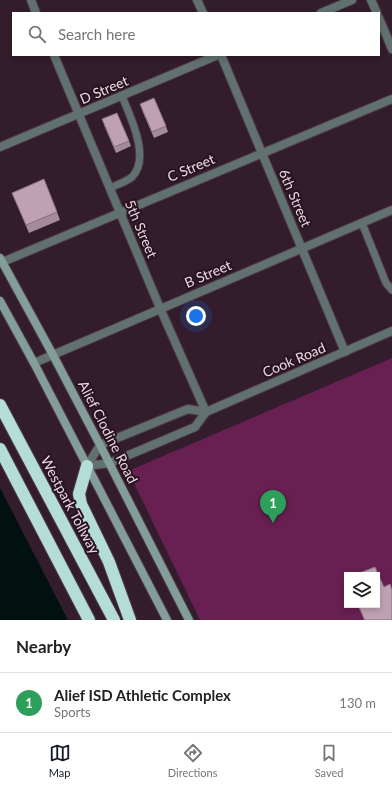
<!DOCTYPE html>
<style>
:root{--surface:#fff;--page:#f2f2f2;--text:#222;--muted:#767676;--line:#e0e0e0;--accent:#111827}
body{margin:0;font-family:Lato,sans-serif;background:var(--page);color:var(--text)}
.controls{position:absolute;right:12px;bottom:12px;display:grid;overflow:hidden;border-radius:0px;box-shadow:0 2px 6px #0003}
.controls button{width:36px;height:36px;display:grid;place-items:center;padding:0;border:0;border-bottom:1px solid var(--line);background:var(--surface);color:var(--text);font:20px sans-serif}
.you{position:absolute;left:196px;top:316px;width:14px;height:14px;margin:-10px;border:3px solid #fff;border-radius:50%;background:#1a73e8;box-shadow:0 0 0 6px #1a73e833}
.badge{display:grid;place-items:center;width:26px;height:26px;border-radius:50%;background:var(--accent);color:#fff;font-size:13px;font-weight:700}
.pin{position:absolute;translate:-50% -33px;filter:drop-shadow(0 1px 2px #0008)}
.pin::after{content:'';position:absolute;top:21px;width:14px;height:12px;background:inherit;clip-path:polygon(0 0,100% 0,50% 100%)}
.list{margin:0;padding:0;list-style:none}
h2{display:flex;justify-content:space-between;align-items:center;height:52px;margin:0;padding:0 16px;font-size:17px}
h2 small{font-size:13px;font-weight:400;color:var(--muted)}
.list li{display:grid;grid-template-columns:26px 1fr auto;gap:12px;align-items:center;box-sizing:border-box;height:60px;padding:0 16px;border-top:1px solid var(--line)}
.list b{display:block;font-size:15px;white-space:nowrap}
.list p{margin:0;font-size:13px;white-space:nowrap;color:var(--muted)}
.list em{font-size:13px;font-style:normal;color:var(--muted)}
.icon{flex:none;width:22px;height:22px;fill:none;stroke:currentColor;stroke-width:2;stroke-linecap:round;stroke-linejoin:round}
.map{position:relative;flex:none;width:392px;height:620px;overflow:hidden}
.search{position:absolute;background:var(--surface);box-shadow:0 2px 6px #0003;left:12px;right:12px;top:12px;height:44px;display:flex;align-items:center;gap:10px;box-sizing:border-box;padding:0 14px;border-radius:0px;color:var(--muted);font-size:15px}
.sheet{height:112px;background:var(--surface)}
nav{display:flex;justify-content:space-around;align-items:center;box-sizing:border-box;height:56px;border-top:1px solid var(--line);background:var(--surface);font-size:11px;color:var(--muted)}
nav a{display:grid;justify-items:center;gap:2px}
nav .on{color:var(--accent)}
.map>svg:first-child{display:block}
.garden{fill:#672051;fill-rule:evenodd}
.water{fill:#01110f}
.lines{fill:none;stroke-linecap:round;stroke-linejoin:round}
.service-casing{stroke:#503a48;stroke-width:9}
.minor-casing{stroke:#503a48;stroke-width:10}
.tertiary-casing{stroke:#503a48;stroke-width:10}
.secondary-casing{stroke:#503a48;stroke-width:10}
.motorway-casing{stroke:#503a48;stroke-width:14}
.service{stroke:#61716f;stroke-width:7}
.minor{stroke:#61716f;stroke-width:8}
.tertiary{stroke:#61716f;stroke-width:8}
.secondary{stroke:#839d99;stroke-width:8}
.motorway{stroke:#b5ddd7;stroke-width:12}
.wall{fill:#a48a9a}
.building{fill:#bfa1b3;stroke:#86717d}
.labels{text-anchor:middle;stroke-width:4;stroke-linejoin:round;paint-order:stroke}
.street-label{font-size:14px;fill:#e9d9e2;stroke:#291321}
</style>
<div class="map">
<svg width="392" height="620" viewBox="0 0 392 620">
<rect width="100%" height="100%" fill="#331c2b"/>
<path class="garden" d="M392 358V620H200L128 471ZM347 575H377V605H347Z"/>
<path class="water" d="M0 488 68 620H0Z"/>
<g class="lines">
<g class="service-casing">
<path id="service" d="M110 188C116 185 126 182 132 177 151 158 130 116 122 96
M362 223 386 283 392 290"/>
</g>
<g class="minor-casing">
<path id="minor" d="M31 0 36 13
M197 0 203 13
M371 0 377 13
M321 13 352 0
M379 18 392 49
M54 55 160 308 206 412
M221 55 345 352
M0 147 218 55
M0 263 392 99
M34 363 392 210"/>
</g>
<g class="tertiary-casing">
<path id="tertiary" d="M87 466 110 463 195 427 206 412 392 331
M87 466 100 445 188 409 206 412"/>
</g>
<g class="secondary-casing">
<path id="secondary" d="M0 258 53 355 100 445 189 620
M0 301 34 363 167 620"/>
</g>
<g class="motorway-casing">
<path id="motorway" d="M0 405 114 620
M0 449 89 620
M87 466 79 494 81 504 109 562 130 620"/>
</g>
<use href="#service" class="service"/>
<use href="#minor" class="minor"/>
<use href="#tertiary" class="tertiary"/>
<use href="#secondary" class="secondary"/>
<use href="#motorway" class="motorway"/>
</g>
<path class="wall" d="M142 110 166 126 168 132 154 138Z
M104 125 129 141 131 146 116 153Z
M12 193 57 212 60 220 29 233Z
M358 605H377L392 620H364Z"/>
<path class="building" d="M154 98 166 126 152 132 140 104Z
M117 113 129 141 114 147 102 119Z
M44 179 57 212 26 225 12 193Z
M375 567 384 587 390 584 392 590V620H365L358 605H377V575H364L362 572Z"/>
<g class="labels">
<g class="street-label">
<text transform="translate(104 90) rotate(-23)" y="5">D Street</text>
<text transform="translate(191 168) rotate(-23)" y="5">C Street</text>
<text transform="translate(295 198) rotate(67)" y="5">6th Street</text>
<text transform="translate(141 229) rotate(67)" y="5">5th Street</text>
<text transform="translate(208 274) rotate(-23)" y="5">B Street</text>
<text transform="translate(294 360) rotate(-23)" y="5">Cook Road</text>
<text transform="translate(108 432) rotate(63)" y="5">Alief Clodine Road</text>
<text transform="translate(70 505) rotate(62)" y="5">Westpark Tollway</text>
</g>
</g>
</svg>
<div class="controls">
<button><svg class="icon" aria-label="layers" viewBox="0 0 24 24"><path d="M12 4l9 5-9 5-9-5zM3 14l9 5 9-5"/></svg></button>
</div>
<div class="you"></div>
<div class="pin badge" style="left:273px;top:523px;background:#2e9e5b">1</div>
<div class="search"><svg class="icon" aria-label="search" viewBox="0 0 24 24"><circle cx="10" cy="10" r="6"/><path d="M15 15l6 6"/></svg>Search here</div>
</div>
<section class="sheet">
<h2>Nearby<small></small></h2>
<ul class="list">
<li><span class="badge" style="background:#2e9e5b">1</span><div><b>Alief ISD Athletic Complex</b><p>Sports</p></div><em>130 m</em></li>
</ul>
</section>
<nav>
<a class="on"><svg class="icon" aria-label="map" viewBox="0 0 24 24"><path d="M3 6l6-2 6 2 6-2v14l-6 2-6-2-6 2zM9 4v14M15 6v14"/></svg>Map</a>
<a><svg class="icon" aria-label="directions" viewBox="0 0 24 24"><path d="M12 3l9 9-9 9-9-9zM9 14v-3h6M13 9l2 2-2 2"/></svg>Directions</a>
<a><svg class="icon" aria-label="saved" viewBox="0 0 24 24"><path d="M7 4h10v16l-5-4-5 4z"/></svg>Saved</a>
</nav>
